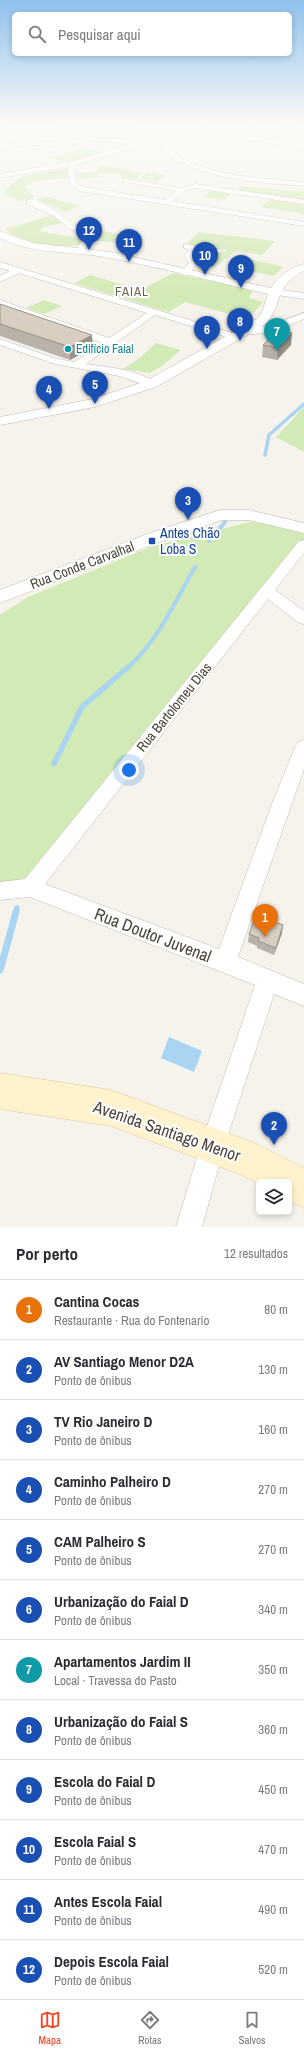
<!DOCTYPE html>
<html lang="pt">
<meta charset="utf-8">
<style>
:root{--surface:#fff;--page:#f2f2f3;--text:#2b2b33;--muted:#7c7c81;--line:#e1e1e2;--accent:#fc3f1d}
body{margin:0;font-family:"Archivo Narrow",sans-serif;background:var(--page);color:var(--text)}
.controls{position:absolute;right:12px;bottom:12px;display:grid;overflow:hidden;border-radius:6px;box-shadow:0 2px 6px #0003}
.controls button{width:36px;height:36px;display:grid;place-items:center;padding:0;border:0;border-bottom:1px solid var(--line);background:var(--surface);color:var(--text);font:20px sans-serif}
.you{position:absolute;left:129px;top:770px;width:14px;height:14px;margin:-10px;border:3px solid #fff;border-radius:50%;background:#1a73e8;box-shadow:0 0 0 6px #1a73e833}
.badge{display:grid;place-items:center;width:26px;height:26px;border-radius:50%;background:var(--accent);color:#fff;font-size:13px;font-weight:700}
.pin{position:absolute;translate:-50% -33px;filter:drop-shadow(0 1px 2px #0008)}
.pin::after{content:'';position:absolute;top:21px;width:14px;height:12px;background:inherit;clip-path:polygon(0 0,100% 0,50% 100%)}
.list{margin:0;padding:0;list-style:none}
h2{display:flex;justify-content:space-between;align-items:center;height:52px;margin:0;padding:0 16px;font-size:17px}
h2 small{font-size:13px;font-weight:400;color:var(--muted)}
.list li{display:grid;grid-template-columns:26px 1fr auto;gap:12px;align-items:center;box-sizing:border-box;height:60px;padding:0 16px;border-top:1px solid var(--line)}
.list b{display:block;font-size:15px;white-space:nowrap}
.list p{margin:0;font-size:13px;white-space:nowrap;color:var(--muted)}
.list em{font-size:13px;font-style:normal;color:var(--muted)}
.icon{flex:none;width:22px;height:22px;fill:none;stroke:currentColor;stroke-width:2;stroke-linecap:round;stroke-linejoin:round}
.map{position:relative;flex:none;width:304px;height:1227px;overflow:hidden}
.search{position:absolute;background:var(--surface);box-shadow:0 2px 6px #0003;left:12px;right:12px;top:12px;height:44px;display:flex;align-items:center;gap:10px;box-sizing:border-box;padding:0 14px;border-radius:6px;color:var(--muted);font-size:15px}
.sheet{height:772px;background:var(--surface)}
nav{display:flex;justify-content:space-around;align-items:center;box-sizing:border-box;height:56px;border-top:1px solid var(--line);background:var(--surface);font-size:11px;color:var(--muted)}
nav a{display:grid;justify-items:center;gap:2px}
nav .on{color:var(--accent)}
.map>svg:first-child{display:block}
.green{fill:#d2eab5}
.water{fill:#a9d4f2}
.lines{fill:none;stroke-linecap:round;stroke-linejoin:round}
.stream-far3{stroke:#a9d4f2;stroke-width:3.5}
.stream-far2{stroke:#a9d4f2;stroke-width:4}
.stream-far1{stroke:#a9d4f2;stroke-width:5.5}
.stream{stroke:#a9d4f2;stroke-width:7}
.minor-casing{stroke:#c2bbae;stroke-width:1}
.tertiary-casing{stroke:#c2bbae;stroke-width:1}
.secondary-casing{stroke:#d6c79b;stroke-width:1}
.minor{fill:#fff;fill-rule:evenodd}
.tertiary{fill:#fff;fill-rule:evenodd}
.secondary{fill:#fff3cd;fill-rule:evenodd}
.wall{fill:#bab2a6}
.shaded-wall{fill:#979187}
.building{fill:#d8cfc1;stroke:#979187}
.culture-dot{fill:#0f9aa8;stroke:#fff;stroke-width:1.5}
.transit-dot{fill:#1a4fb4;stroke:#fff;stroke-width:1.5}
.labels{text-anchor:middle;stroke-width:4;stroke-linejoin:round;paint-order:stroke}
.far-culture-label{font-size:12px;fill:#0d838f;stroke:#fff;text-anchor:start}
.far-neighbourhood-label{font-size:13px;letter-spacing:1px;fill:#6e6250;stroke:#fff}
.transit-label{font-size:14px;fill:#164399;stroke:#fff;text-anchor:start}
.street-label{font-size:14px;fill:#4b4439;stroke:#fff}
.near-street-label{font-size:17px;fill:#4b4439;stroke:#fff}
</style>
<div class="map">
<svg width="304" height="1227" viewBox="0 0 304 1227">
<rect width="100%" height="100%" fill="#f6f3ec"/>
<path class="green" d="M52 124H149L107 132 103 130 78 133 74 131 66 132Z
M86 148 103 151 68 163 50 158Z
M101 165 142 173 135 180 123 179 119 173 99 174 100 177 76 179 77 173 94 172Z
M69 168 67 178 37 181 24 187 35 197 21 201 5 195V190L22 176Z
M147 172 167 175 157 182 139 180Z
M243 186 304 192V200L236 191Z
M212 190 231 193 224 200 203 197Z
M49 197 79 206 64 212 36 199Z
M270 199 304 204V214L261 207Z
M54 215 62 223 44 227 39 231 84 239 79 245C55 249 25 244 5 229Z
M100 231H104L127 236 118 243 94 240 97 232Z
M199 232 275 241 262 255 237 251 206 272 197 269 202 259 192 257 200 250 223 253 227 250 186 244Z
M239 257 284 267 273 276 227 265Z
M173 273 253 290 249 298 263 302 248 319 185 302 168 312 74 283 90 275 141 290Z
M44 300 62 306 44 314 26 308Z
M156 343 181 350 162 366 150 373 123 369 141 357Z
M304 407V452L276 437Z
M254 521 304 533V540L22 882 0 884V615L28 597 153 546Z"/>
<path class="water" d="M169 1037 202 1051 194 1072 161 1058Z"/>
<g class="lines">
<path class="stream-far3" d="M265 455 269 435 304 404"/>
<path class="stream-far2" d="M209 541 225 522
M127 668C156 644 176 600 195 567"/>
<path class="stream-far1" d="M54 764 82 707 128 667
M16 913 17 908"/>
<path class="stream" d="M0 970 16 912"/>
<g class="minor-casing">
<path id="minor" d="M0 124H3V125L0 127Z
M190 124H196L210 129 304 145V149L209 133 193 128Z
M145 134C164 134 171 154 190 162 224 177 267 179 304 182V186C263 183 217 180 180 162 160 153 157 127 132 141L134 145 132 148 77 164 74 171 75 182 84 187 165 200 176 191 122 181 125 179 181 188 195 184 304 200V204L195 188 187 190 172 201 304 222V226L79 191 69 183 68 171 70 166 0 178V174L73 161 128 145 126 143 87 141 56 146 30 145 0 149V145L30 141 56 142 87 137 127 139Z
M27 200C42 198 63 217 75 225 80 228 87 229 93 231L94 237 83 252H77L76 250 86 234 70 229 54 216 27 204Z
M184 244 219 249 223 251 219 253 198 250 193 256 198 263 188 275 185 276 181 273 189 263 184 256 190 249 184 248Z
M0 262 239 335 241 337 236 340 233 339 155 315 86 364C103 366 146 371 156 384L151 387 119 376 55 364 0 345V339L54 358 74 362 103 343 0 306V300L109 338 147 313 19 273 0 282V276L10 271 0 268Z
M274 289 304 293V299L271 294V290Z
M304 313V319C292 324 252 341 242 331L247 328 267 326Z
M304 540V553L275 590 304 611V624L299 623 268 599 45 884 219 949 273 801 295 747 298 742 304 740V769L238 957 304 984V1006L274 994 225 1144 202 1227H176L201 1144 255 985 30 897 0 900V882L25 879 299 541Z"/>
</g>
<g class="tertiary-casing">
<path id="tertiary" d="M0 231 33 243 111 252 271 288C278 276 291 267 304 264V271C272 288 285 301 266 324L156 387 95 407 0 425V417L93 399 146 381 258 318 262 312 268 294C216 282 163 268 110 258 74 251 33 255 0 238Z
M220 510H249L304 523V533L249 520H222L162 541 0 603V590L150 533Z"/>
</g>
<g class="secondary-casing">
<path id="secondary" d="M278 124H304V129L282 127Z
M0 1073 111 1090 252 1142 304 1168V1208L289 1201V1182H259V1184L242 1175 111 1126 0 1109Z"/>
</g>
<use href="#minor" class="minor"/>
<use href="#tertiary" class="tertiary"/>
<use href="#secondary" class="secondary"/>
</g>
<path class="wall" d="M0 304 93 347 70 360 0 336Z
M263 345H291L277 360 262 357Z
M282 933 274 955 257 948V946L248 942 249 934Z"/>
<path class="shaded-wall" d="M292 333 291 345 277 360 278 348Z
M92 335 93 347 70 360V347Z
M283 925 282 933 274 955 276 948Z"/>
<path class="building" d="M0 304 92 335 70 347 0 324Z
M278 330 292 333 278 348 263 345Z
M256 915 283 925 276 948 258 941 259 938 249 934Z"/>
<linearGradient id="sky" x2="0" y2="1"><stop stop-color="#8fc1ec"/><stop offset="0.42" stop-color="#fbfaf6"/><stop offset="1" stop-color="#fbfaf6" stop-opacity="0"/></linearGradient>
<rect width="304" height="296" fill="url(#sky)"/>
<circle class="culture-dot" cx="68" cy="349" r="4"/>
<rect class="transit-dot" x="148" y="537" width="8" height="8" rx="2"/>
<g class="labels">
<g class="far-culture-label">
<text x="76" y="353">Edifício Faial</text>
</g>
<g class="far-neighbourhood-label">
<text x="132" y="296">FAIAL</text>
</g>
<g class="transit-label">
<text x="160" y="538">Antes Chão<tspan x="160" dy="16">Loba S</tspan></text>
</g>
<g class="street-label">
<text transform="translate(82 565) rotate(-21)" y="5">Rua Conde Carvalhal</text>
<text transform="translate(174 707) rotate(-51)" y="5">Rua Bartolomeu Dias</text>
</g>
<g class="near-street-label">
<text transform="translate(153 935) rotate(21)" y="6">Rua Doutor Juvenal</text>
<text transform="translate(167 1131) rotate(19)" y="6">Avenida Santiago Menor</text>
</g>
</g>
</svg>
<div class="controls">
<button><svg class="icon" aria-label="layers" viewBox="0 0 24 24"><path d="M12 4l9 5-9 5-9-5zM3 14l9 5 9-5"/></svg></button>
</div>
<div class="you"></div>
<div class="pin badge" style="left:265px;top:937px;background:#e8710a">1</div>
<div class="pin badge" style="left:274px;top:1145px;background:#1a4fb4">2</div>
<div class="pin badge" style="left:188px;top:520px;background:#1a4fb4">3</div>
<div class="pin badge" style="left:49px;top:409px;background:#1a4fb4">4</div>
<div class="pin badge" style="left:95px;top:404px;background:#1a4fb4">5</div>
<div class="pin badge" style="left:207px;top:349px;background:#1a4fb4">6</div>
<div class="pin badge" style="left:277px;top:351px;background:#0f9aa8">7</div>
<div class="pin badge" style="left:240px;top:341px;background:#1a4fb4">8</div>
<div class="pin badge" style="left:241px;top:288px;background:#1a4fb4">9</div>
<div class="pin badge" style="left:205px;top:275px;background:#1a4fb4">10</div>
<div class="pin badge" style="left:129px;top:262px;background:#1a4fb4">11</div>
<div class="pin badge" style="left:89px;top:250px;background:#1a4fb4">12</div>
<div class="search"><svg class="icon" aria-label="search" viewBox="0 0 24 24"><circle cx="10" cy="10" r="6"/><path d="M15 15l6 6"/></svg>Pesquisar aqui</div>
</div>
<section class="sheet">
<h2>Por perto<small>12 resultados</small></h2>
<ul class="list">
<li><span class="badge" style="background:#e8710a">1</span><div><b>Cantina Cocas</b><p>Restaurante · Rua do Fontenario</p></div><em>80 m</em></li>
<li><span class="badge" style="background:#1a4fb4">2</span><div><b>AV Santiago Menor D2A</b><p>Ponto de ônibus</p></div><em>130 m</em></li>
<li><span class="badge" style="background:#1a4fb4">3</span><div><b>TV Rio Janeiro D</b><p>Ponto de ônibus</p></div><em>160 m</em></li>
<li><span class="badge" style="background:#1a4fb4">4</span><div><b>Caminho Palheiro D</b><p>Ponto de ônibus</p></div><em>270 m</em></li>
<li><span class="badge" style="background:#1a4fb4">5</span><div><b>CAM Palheiro S</b><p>Ponto de ônibus</p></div><em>270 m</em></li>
<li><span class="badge" style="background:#1a4fb4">6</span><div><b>Urbanização do Faial D</b><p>Ponto de ônibus</p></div><em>340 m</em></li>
<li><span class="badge" style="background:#0f9aa8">7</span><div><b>Apartamentos Jardim II</b><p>Local · Travessa do Pasto</p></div><em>350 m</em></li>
<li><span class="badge" style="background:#1a4fb4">8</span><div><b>Urbanização do Faial S</b><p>Ponto de ônibus</p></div><em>360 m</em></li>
<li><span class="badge" style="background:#1a4fb4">9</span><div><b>Escola do Faial D</b><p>Ponto de ônibus</p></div><em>450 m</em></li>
<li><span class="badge" style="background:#1a4fb4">10</span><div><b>Escola Faial S</b><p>Ponto de ônibus</p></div><em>470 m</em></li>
<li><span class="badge" style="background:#1a4fb4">11</span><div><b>Antes Escola Faial</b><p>Ponto de ônibus</p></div><em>490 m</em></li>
<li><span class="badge" style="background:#1a4fb4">12</span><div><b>Depois Escola Faial</b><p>Ponto de ônibus</p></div><em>520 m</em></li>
</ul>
</section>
<nav>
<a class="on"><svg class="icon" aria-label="map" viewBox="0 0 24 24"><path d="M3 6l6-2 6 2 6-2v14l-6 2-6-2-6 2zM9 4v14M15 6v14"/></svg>Mapa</a>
<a><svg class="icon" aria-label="directions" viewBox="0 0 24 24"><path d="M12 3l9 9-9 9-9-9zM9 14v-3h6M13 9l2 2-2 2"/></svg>Rotas</a>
<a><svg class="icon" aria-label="saved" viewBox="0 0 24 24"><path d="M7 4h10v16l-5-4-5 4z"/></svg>Salvos</a>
</nav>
